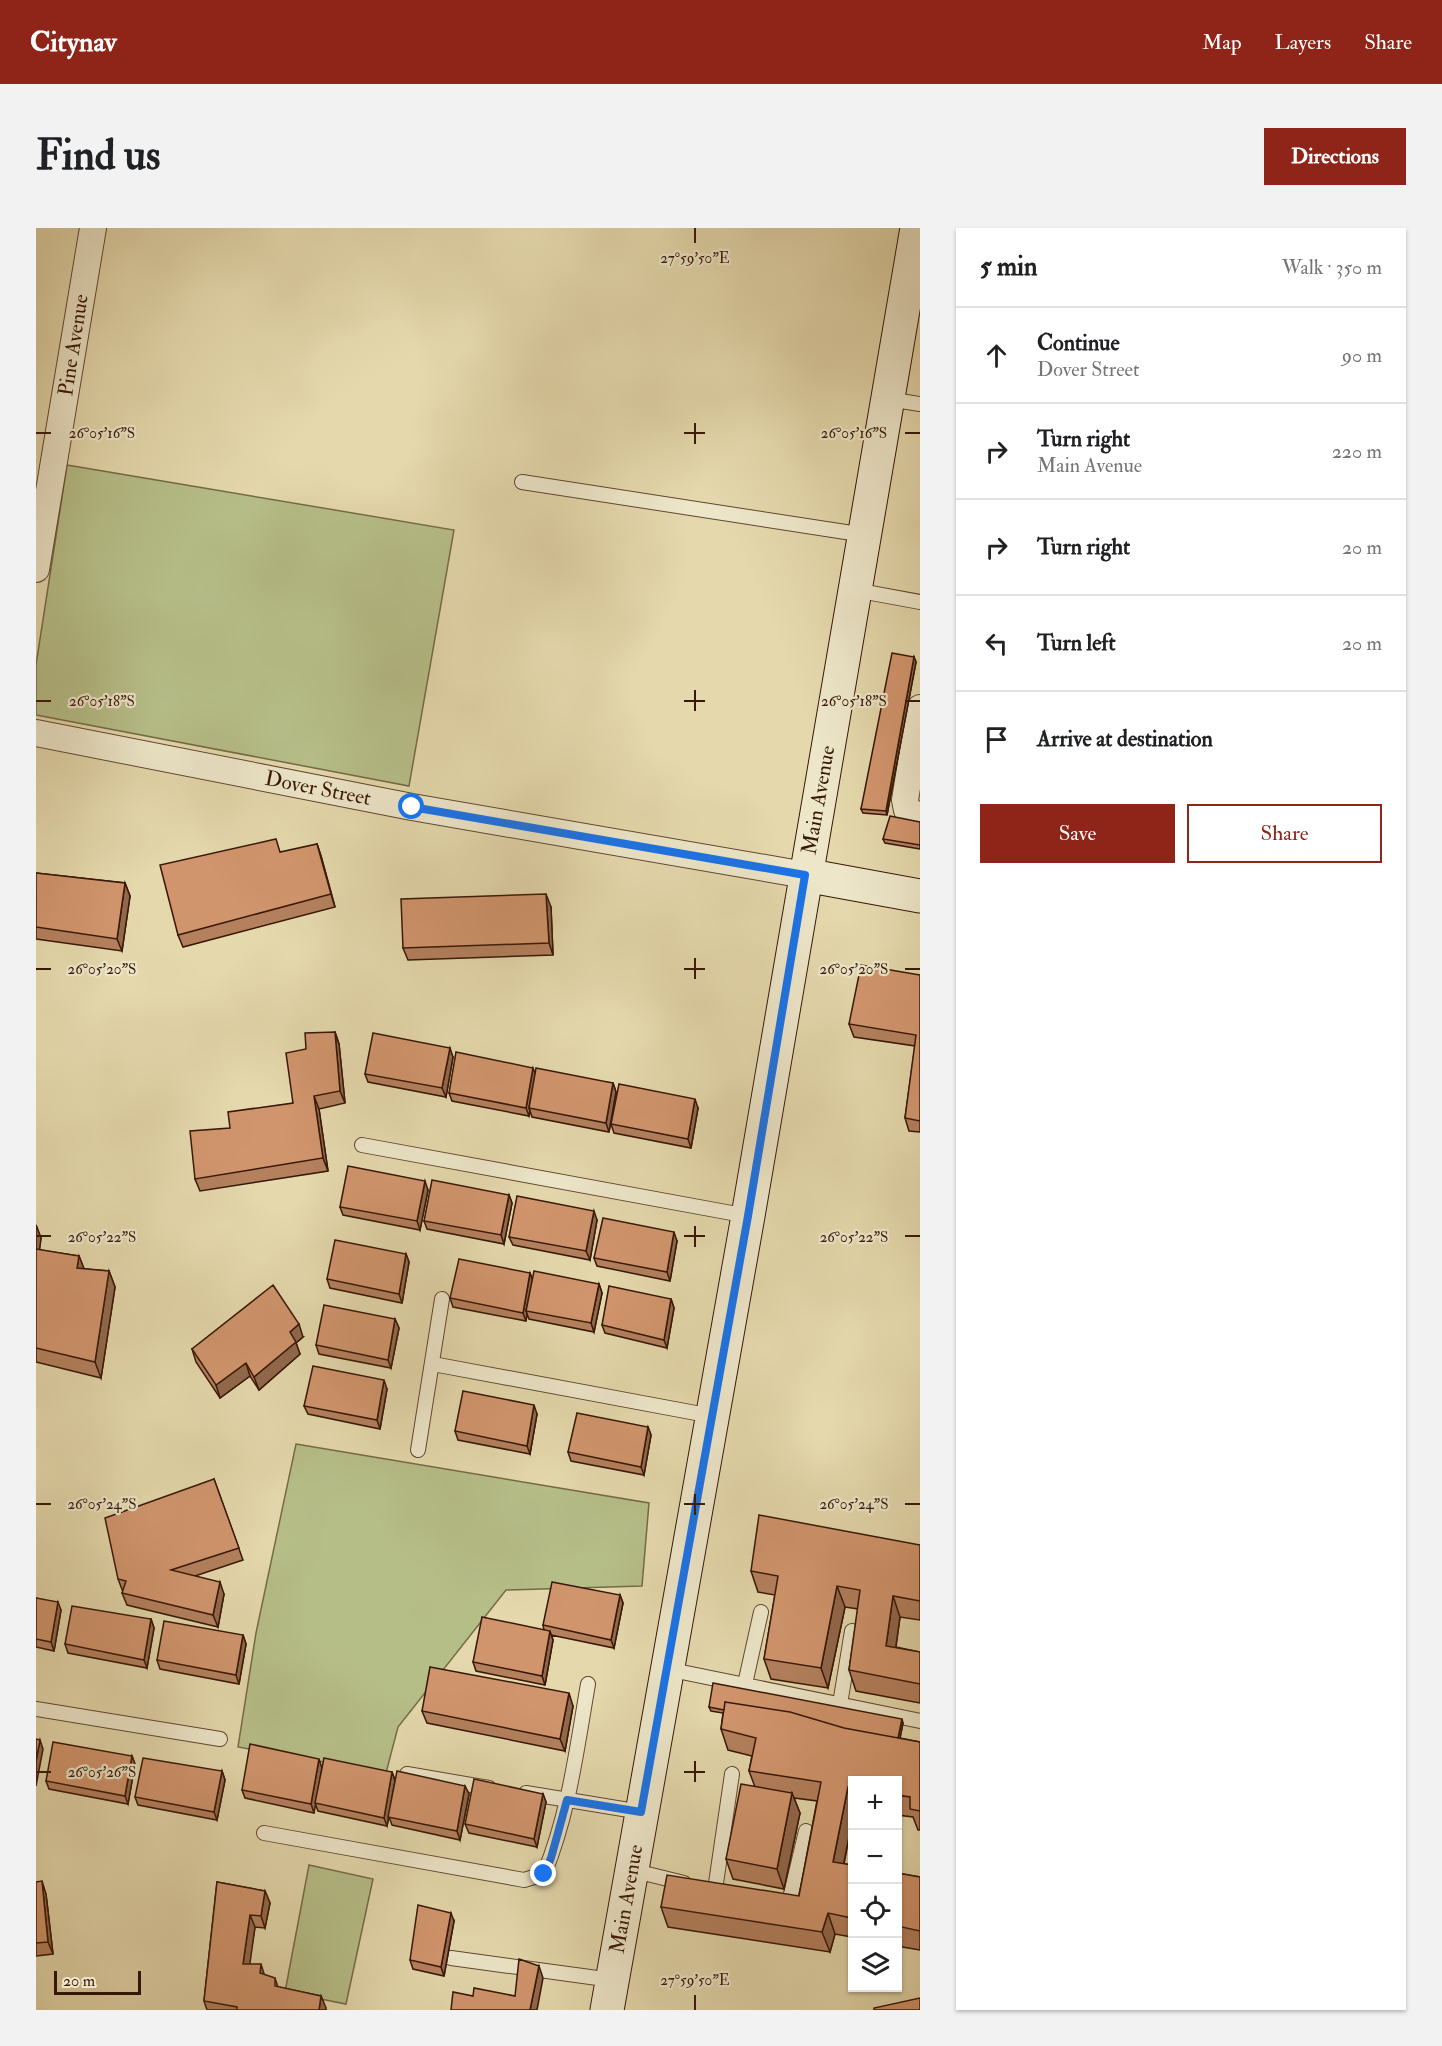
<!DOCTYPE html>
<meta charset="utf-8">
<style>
:root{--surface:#fff;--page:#f2f2f2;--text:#202124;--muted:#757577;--line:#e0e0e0;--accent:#8f2418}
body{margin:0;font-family:"IM FELL Double Pica",serif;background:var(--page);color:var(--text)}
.controls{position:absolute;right:18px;bottom:18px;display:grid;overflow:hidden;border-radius:0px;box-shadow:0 2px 4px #0004}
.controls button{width:54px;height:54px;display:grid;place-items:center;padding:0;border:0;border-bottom:2px solid var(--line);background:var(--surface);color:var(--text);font:30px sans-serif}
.scale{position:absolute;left:18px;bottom:15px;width:87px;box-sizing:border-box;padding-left:6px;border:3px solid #371706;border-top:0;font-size:16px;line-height:21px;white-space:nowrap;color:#371706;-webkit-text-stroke:4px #ede6c9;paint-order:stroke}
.stop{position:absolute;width:18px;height:18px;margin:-14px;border:4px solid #1a73e8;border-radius:50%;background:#fff}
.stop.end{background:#1a73e8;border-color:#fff;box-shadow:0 2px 6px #0008}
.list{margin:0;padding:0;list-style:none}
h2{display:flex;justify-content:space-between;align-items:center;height:78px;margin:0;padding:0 24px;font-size:26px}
h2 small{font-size:20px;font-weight:400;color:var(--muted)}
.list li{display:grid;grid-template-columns:39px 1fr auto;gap:18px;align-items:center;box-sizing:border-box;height:96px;padding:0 24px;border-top:2px solid var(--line)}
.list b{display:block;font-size:22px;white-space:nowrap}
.list p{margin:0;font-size:20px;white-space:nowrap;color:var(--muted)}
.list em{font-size:20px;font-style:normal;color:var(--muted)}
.actions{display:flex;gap:12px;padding:18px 24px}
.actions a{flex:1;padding:14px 0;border:2px solid var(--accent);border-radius:0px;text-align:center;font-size:21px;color:var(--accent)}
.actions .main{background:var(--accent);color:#fff}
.icon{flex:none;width:33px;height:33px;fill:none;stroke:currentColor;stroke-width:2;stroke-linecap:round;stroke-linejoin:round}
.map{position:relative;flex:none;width:884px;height:1782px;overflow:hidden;border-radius:0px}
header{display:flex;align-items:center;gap:36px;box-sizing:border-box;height:84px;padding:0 30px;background:var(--accent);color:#fff}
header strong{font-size:28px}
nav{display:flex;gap:33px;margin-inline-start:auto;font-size:21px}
.intro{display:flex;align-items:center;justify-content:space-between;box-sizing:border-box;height:144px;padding:0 36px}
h1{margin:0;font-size:42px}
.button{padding:15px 27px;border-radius:0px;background:var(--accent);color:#fff;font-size:21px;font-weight:700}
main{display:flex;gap:36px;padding:0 36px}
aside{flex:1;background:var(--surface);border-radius:0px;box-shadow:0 2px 4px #0004}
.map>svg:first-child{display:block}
.green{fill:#b6be88;stroke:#766a47;stroke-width:1.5}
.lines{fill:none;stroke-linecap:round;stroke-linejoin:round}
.lane-casing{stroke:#624730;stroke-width:16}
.street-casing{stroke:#624730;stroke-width:28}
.secondary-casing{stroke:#371706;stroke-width:35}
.lane{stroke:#ede6c9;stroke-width:14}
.street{stroke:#ede6c9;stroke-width:26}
.secondary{stroke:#ede6c9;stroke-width:33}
.wall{fill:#b4805e;stroke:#371706;stroke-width:1.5}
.shaded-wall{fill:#92684c;stroke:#371706;stroke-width:1.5}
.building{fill:#d1956d;stroke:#371706;stroke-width:1.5}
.route{stroke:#1a73e8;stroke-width:8}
.ticks{fill:none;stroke:#371706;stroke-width:2}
.labels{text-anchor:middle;stroke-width:4.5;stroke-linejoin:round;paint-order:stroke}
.street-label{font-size:21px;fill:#371706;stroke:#ede6c9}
.ticks-label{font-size:15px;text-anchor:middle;fill:#371706;stroke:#ede6c9;stroke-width:4.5;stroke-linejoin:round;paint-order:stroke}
</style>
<header>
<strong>Citynav</strong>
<nav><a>Map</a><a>Layers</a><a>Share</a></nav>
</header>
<div class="intro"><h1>Find us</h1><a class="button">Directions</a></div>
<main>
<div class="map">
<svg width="884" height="1782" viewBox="0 0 884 1782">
<rect width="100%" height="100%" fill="#e4d8ac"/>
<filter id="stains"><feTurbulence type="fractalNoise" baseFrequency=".00333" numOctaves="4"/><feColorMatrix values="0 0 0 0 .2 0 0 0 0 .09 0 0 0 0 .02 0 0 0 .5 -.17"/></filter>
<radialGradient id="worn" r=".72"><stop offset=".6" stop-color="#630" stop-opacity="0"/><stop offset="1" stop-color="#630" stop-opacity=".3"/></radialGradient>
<path class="green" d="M31 237 418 302 373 558 0 487V437Z
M260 1216 613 1275 606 1358 470 1362 362 1499 350 1545 202 1519 220 1405Z
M273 1637 337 1651 310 1776 249 1764Z"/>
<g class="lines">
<g class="lane-casing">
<path id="lane" d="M852 171 884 176
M486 254 829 307
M819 362 884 374
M326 917 712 988
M397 1136 676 1188
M382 1222 406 1071
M631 1441 884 1493
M709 1456 725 1384
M804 1476 816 1403
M0 1481 184 1511
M371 1546 453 1560
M490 1565 605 1584
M228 1605 488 1652 508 1646C533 1586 541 1519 552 1456
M595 1642 648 1655
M679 1662 696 1546
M743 1676H749L754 1670 770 1603
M415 1730 576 1752"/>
</g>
<g class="street-casing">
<path id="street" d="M0 341 57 0
M884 480 869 572 871 582 884 588
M0 505 376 579 769 647"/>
</g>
<g class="secondary-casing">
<path id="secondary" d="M769 647 884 668
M571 1782 712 988 881 0"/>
</g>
<use href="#lane" class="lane"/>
<use href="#street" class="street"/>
<use href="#secondary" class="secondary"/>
</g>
<path class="wall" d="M878 429 880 434 851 587 827 585 825 581Z
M884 594V621L849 615 847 611Z
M281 616 285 628 299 679 147 719 142 707Z
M0 645 89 655 94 668 86 723 0 711Z
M515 679 517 727 372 732 367 720Z
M884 747V904L873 903 869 890 879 818 818 809 813 796Z
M299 804 303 816 309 875 283 881 292 943 164 963 159 951 194 900 257 875 270 821Z
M417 829 410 869 332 854 329 846Z
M499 846 577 855 580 864 573 904 496 889 494 883 493 888 416 873 413 865Z
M662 880 655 920 578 905 575 896Z
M392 962 384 1002 307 987 304 979Z
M473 967 476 975 468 1016 391 1001 388 993Z
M561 992 554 1032 477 1017 473 1009Z
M0 997 5 1010 3 1022 43 1028 48 1041 73 1043 79 1059 65 1150 0 1134Z
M641 1013 634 1053 561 1038 558 1030Z
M370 1026 373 1034 366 1075 294 1060 291 1051Z
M494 1045 496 1051 563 1056 566 1065 558 1104 493 1091 491 1086 490 1093 417 1079 414 1070Z
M635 1071 638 1080 631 1120 569 1105 566 1097Z
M359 1091 363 1100 355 1140 283 1126 280 1117Z
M267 1109 260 1115 264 1126 223 1162 214 1148 184 1170 160 1134 156 1121Z
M351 1161 344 1201 272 1186 268 1178Z
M501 1186 494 1226 422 1212 419 1203Z
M612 1199 615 1207 608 1247 535 1233 532 1224Z
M178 1251 207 1332 159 1348 188 1366 182 1399 91 1377 86 1365 87 1364 82 1351Z
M884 1317V1392L864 1389 860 1419 884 1424V1475L820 1463 813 1442 822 1381 809 1379 792 1460 735 1451 728 1431 739 1367 722 1364 715 1343Z
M584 1367 587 1375 578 1420 515 1407 517 1412 509 1457 440 1443 437 1434 508 1402 507 1397Z
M0 1370 25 1382 18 1423 0 1419Z
M115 1391 118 1400 111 1440 32 1425 29 1416Z
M207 1407 210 1416 203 1456 124 1441 121 1432Z
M537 1478 529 1523 391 1495 386 1483Z
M673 1479 867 1495 864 1510 884 1514V1602H882L877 1589 861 1587V1552H816V1594L808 1636 816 1637V1709L799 1706 794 1724 632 1699 625 1679 763 1668 781 1573 758 1570 764 1585 748 1661 697 1651 690 1631 719 1559 713 1543 716 1528 692 1522 685 1501 687 1485 675 1483Z
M96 1528 99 1536 92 1576 13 1561 10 1553Z
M286 1540 356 1544 359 1552 429 1558 433 1566 424 1612 356 1597 353 1589 351 1598 282 1583 279 1575 278 1585 209 1570 206 1562Z
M186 1543 189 1552 181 1592 102 1577 99 1569Z
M507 1566 510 1574 501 1619 433 1605 429 1596Z
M861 1645 884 1649V1722L861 1718Z
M0 1654 10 1666 17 1726 0 1728Z
M181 1654 229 1663 234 1675 229 1700 219 1699 213 1736 229 1747 239 1750 242 1759 285 1768 290 1782H171L168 1773Z
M418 1693 408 1748 377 1741 374 1732Z"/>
<path class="shaded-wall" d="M878 429 880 434 851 587 850 583Z
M281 616 285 628 299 679 295 666Z
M89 655 94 668 86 723 81 711Z
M510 666 515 679 517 727 513 715Z
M299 804 303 816 309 875 304 863Z
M414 820 417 829 410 869 406 860Z
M497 840 500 848 493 880 494 883 493 888 490 880Z
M577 855 580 864 573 904 570 895Z
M278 868 283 881 292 943 287 930Z
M659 871 662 880 655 920 652 911Z
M389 953 392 962 384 1002 381 993Z
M473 967 476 975 468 1016 465 1007Z
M558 983 561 992 554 1032 550 1023Z
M0 997 5 1010 2 1036 0 1031Z
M638 1004 641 1013 634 1053 631 1044Z
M370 1026 373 1034 366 1075 363 1066Z
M43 1028 49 1043 41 1040Z
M73 1043 79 1059 65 1150 59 1134Z
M494 1045 497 1053 490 1083 491 1086 490 1093 487 1085Z
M563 1056 566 1065 558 1104 555 1095Z
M635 1071 638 1080 631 1120 628 1112Z
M359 1091 363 1100 355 1140 352 1132Z
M263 1096 267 1109 260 1115 264 1126 223 1162 218 1149 254 1104Z
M210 1135 214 1148 184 1170 180 1157Z
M348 1152 351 1161 344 1201 341 1192Z
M498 1177 501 1186 494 1226 491 1218Z
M612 1199 615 1207 608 1247 605 1239Z
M184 1354 188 1366 182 1399 177 1387Z
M801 1358 809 1379 792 1460 785 1440Z
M584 1367 587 1375 578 1420 575 1412Z
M857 1368 864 1389 857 1438 850 1418Z
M22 1374 25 1382 18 1423 15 1414Z
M115 1391 118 1400 111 1440 108 1432Z
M514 1403 517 1412 509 1457 506 1448Z
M207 1407 210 1416 203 1456 200 1447Z
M533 1465 537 1478 529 1523 524 1511Z
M866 1491 867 1495 862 1520 861 1515Z
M4 1512 7 1521 0 1558V1533Z
M96 1528 99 1536 92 1576 89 1568Z
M283 1531 286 1540 278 1585 275 1576Z
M186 1543 189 1552 181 1592 178 1584Z
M356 1544 359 1553 351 1598 348 1590Z
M429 1558 433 1566 424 1612 421 1603Z
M812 1559 816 1572V1594L804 1654 797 1634Z
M756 1565 764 1585 748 1661 741 1641Z
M507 1566 510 1574 501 1619 498 1611Z
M6 1653 10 1666 17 1726 12 1714Z
M229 1663 234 1675 229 1700 225 1688Z
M415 1685 418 1693 408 1748 405 1739Z
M792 1685 799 1706 794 1724 786 1704Z
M214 1687 219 1699 212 1749 207 1736Z
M225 1736 229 1749 224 1745Z
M503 1738 507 1750 501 1782H494Z
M285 1768 290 1780V1782H283Z"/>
<path class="building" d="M856 425 878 429 850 583 825 581Z
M854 588 884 594V617L847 611Z
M240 611 244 624 281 616 295 666 142 707 124 637Z
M0 645 89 655 81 711 0 699Z
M510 666 513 715 367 720 365 671Z
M825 737 884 747V893L869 890 880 807 813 796Z
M299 804 304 863 278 868 287 930 159 951 154 903 194 900 192 884 257 875 250 825 270 821 269 805Z
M337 805 414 820 406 860 329 846Z
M420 824 497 840 490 880 413 865Z
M500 840 577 855 570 895 493 880Z
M583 856 659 871 652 911 575 896Z
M312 938 389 953 381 993 304 979Z
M396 952 473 967 465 1007 388 993Z
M481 968 558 983 550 1023 473 1009Z
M567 990 638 1004 631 1044 558 1030Z
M299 1012 370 1026 363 1066 291 1051Z
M0 1021 43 1028 41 1040 73 1043 59 1134 0 1120Z
M423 1031 494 1045 487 1085 414 1070Z
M498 1043 563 1056 555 1095 490 1083Z
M237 1057 263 1096 254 1104 260 1114 218 1149 210 1135 180 1157 156 1121Z
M573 1058 635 1071 628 1112 566 1097Z
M288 1077 359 1091 352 1132 280 1117Z
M277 1138 348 1152 341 1192 268 1178Z
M427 1163 498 1177 491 1218 419 1203Z
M541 1185 612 1199 605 1239 532 1224Z
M178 1251 203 1320 135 1342 184 1354 177 1387 86 1365 90 1353 82 1351 69 1290Z
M723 1287 884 1317V1373L857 1368 850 1418 884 1424V1456L813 1442 824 1362 801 1358 785 1440 728 1431 742 1348 715 1343Z
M516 1354 584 1367 575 1412 507 1397Z
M0 1370 22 1374 15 1414 0 1411Z
M36 1378 115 1391 108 1432 29 1416Z
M446 1389 514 1403 506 1448 437 1434Z
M128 1393 207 1407 200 1447 121 1432Z
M394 1439 533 1465 524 1511 386 1483Z
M677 1455 866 1491 862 1510 808 1500 754 1484 689 1474 688 1482 673 1479Z
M689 1474 754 1484 808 1500 884 1514V1583L874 1581V1569L861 1567V1552H816V1560L812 1559 797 1634 816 1637V1690L792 1685 786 1704 625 1679 631 1647 763 1668 785 1554 713 1543 720 1510 685 1501Z
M0 1511 4 1512 0 1533Z
M17 1514 96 1528 89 1568 10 1553Z
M214 1516 283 1531 275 1576 206 1562Z
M107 1530 186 1543 178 1584 99 1569Z
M288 1530 356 1544 348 1590 279 1575Z
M361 1543 429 1558 421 1603 352 1589Z
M438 1551 507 1566 498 1611 429 1596Z
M705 1556 756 1565 741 1641 690 1631Z
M861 1645 884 1649V1703L861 1698Z
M6 1653 12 1714 0 1715V1654Z
M181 1654 229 1663 225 1688 214 1687 207 1736H225L224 1745 239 1750V1758L285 1768 283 1782H201V1779L168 1773Z
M382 1677 415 1685 405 1739 374 1732Z
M483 1731 503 1738 494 1782H415L417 1764 437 1768 438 1760 479 1768Z
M884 1770V1782H838V1780Z"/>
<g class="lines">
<path class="route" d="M376 579 769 647 712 988 605 1584 531 1572 515 1630 508 1646"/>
</g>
<path class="ticks" d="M659 0V15M659 195V216M0 205H15M648 205H669M869 205H884M659 462V483M0 473H15M648 473H669M869 473H884M659 730V751M0 741H15M648 741H669M869 741H884M659 998V1019M0 1008H15M648 1008H669M869 1008H884M659 1266V1287M0 1276H15M648 1276H669M869 1276H884M659 1533V1554M0 1544H15M648 1544H669M659 1767V1782"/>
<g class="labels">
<g class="street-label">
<text transform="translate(37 117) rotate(-81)" y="7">Pine Avenue</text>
<text transform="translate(282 560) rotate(11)" y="7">Dover Street</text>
<text transform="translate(782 572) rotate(-80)" y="7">Main Avenue</text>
<text transform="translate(590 1671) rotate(-80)" y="7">Main Avenue</text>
</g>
</g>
<g class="ticks-label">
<text x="659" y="35">27°59'50"E</text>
<text x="66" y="210">26°05'16"S</text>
<text x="818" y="210">26°05'16"S</text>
<text x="66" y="478">26°05'18"S</text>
<text x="818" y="478">26°05'18"S</text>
<text x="66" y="746">26°05'20"S</text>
<text x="818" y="746">26°05'20"S</text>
<text x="66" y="1014">26°05'22"S</text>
<text x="818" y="1014">26°05'22"S</text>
<text x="66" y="1281">26°05'24"S</text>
<text x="818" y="1281">26°05'24"S</text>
<text x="66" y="1549">26°05'26"S</text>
<text x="659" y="1757">27°59'50"E</text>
</g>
<rect width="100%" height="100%" filter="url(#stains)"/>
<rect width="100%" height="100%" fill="url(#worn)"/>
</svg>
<div class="controls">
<button>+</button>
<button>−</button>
<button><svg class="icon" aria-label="locate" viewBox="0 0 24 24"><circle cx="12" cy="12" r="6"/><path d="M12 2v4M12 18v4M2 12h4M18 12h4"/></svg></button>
<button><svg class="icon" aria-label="layers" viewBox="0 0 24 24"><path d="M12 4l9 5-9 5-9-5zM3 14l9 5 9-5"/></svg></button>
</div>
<div class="scale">20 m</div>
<div class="stop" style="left:376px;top:579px"></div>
<div class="stop end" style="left:508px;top:1646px"></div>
</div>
<aside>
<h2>5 min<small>Walk · 350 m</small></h2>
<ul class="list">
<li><svg class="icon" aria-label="ahead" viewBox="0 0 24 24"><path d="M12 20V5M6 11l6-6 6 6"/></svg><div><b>Continue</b><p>Dover Street</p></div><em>90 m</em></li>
<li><svg class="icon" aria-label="right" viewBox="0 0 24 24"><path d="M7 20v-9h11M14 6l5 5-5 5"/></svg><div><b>Turn right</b><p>Main Avenue</p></div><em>220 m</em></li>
<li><svg class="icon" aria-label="right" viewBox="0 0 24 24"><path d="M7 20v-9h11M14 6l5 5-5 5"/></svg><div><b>Turn right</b></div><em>20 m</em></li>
<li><svg class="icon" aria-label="left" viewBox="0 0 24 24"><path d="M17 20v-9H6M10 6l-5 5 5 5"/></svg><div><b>Turn left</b></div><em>20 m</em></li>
<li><svg class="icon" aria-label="arrive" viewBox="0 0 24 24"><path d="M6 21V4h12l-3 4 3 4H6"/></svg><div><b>Arrive at destination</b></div></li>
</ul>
<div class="actions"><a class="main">Save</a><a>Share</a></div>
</aside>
</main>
